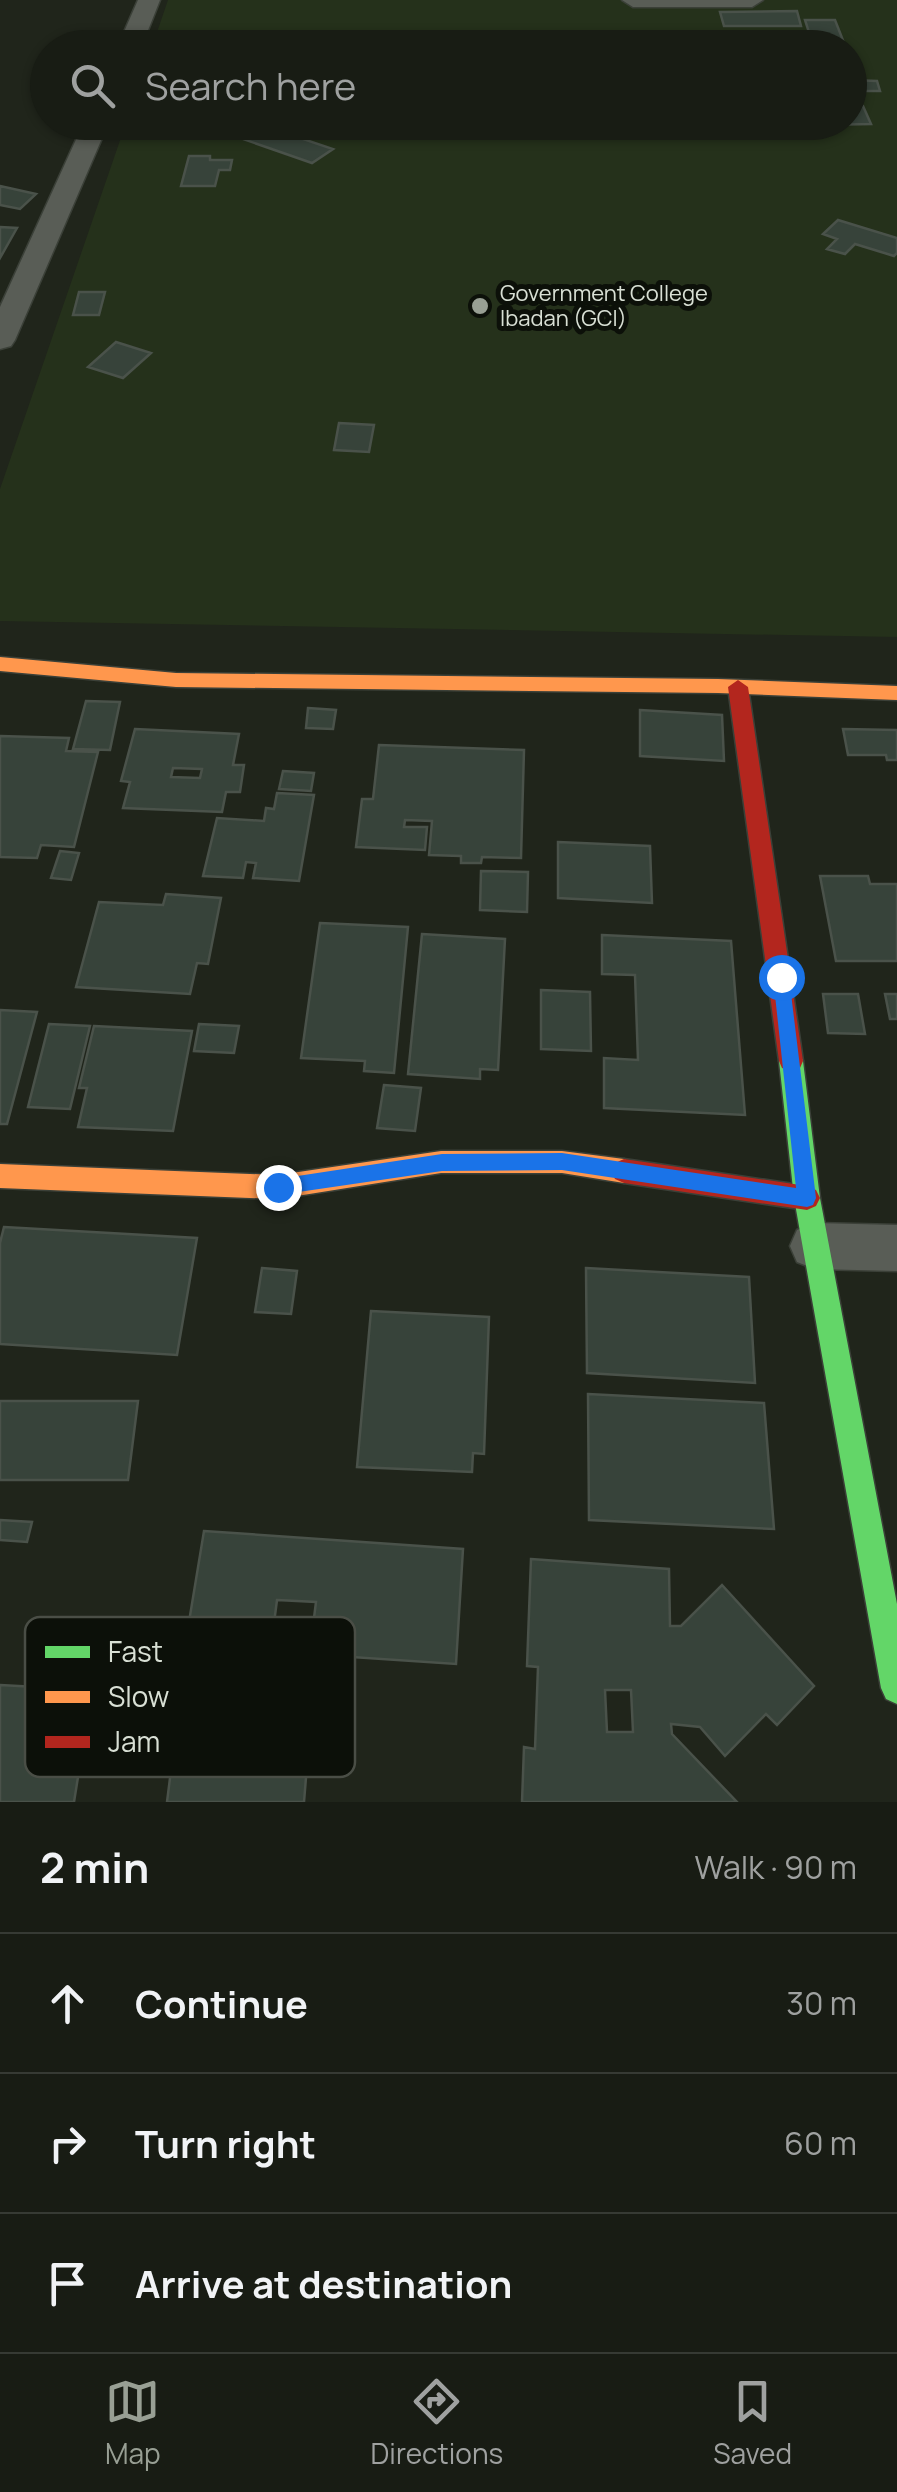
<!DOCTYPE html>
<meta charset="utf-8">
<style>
:root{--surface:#181c14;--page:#252922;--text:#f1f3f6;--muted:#9fa1a0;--line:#363a34;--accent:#989f94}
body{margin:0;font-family:Manrope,sans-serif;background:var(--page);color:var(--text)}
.stop{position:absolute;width:30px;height:30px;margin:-22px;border:8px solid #1a73e8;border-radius:50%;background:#fff}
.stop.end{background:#1a73e8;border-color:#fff;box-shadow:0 2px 10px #0008}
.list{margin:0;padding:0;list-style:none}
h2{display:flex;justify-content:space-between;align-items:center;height:130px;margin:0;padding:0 40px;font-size:42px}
h2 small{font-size:32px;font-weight:400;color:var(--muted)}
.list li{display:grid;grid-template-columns:65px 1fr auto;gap:30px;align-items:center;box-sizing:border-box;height:140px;padding:0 40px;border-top:2px solid var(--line)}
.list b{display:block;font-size:38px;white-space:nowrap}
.list em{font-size:32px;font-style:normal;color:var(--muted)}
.icon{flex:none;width:55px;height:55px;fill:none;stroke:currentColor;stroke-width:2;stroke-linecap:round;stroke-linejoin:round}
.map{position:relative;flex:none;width:897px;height:1802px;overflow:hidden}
.search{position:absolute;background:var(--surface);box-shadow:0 2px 8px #0004;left:30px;right:30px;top:30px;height:110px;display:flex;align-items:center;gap:25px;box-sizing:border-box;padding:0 35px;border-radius:55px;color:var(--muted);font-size:38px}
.sheet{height:550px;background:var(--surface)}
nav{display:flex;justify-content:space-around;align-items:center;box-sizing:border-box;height:140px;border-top:2px solid var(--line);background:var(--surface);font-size:28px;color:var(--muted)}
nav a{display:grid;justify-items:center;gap:5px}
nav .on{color:var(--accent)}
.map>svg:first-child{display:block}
.built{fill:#25311b}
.building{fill:#37433a;stroke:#4a524a;stroke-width:2.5;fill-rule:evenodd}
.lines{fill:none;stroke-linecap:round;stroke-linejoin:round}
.street-casing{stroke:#3b4038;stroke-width:3}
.fast-casing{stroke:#3b4038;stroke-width:3}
.slow-casing{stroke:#3b4038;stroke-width:3}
.jam-casing{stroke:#3b4038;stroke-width:3}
.street{fill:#595d56;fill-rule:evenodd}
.fast{fill:#63d668;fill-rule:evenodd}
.slow{fill:#ff974d;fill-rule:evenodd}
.jam{fill:#b3261e;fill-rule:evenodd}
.route{fill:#1a73e8}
.poi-dot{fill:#989f94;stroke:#0c1009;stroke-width:4}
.labels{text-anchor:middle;stroke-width:10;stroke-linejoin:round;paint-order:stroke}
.far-poi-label{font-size:22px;fill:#d9e0d5;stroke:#0c1009;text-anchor:start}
.key{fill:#0c1009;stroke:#4a4e46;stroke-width:2.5}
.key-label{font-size:28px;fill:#d9e0d5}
</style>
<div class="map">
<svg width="897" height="1802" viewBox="0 0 897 1802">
<rect width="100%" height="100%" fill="#20251b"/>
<path class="built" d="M168 0H897V637L0 621V489L126 123 850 122V48L152 47Z"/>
<path class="building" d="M797 11 801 26H724L720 12Z
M805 20H835L846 48H814Z
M850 80 877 81 880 91H851Z
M850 106H863L871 124 714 127 713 122H850Z
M230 122H253L333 149 312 163 217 130Z
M189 156H210V160H232L230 170H219L215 186H181Z
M0 186 36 194 20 209 0 205Z
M838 220 897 238V253L894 256 855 244 845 254 827 249 837 239 823 234Z
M0 227 17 228 0 258Z
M79 292H105L99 315H73Z
M116 342 151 353 123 378 88 367Z
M339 423 374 425 369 452 334 450Z
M86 701 120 702 110 750 73 749Z
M308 708 336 710 333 729 306 728Z
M640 710 722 715 724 761 640 756Z
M135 729 239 734 233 765H244L240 792H226L222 812 123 808 130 782 121 781ZM173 768 202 769 200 778 171 777Z
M843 729 897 730V760H887L886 755H848Z
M0 736 69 738 66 751 98 752 74 847 41 845 37 858 0 857Z
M379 745 524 750 521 858 482 857 481 863H461V856L429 855 432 821 405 820 404 827H427L425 850 356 847 362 799H373Z
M283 771 314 773 311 791 279 789Z
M277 793 314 795 299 881 253 878 256 863 246 862 243 878 203 876 217 818 264 821 266 808 274 809Z
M558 842 650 846 652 903 558 898Z
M60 851 79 853 71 880 51 878Z
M481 871 528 872 527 912 480 910Z
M820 876H868L870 884H897V961H836Z
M166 894 221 898 208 964 197 963 190 994 76 987 99 902 163 905Z
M320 923 408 927 394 1073 364 1071 365 1061 301 1058Z
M422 934 505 939 498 1070 480 1069V1079L408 1074Z
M602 935 731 941 745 1115 604 1108V1058L638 1060 635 975 602 974Z
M541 990 590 992 591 1051 541 1049Z
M823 994H858L865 1034 828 1033Z
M885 994H897V1019H890Z
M0 1010 37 1012 7 1124H0Z
M49 1024 90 1026 70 1109 28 1107Z
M199 1024 239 1026 234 1053 194 1051Z
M94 1026 192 1031 173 1131 78 1127 87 1088H79Z
M384 1085 421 1088 415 1131 377 1128Z
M4 1227 197 1238 177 1355 0 1344V1243Z
M262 1268 297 1271 291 1314 255 1312Z
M586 1268 749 1277 755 1383 587 1373Z
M371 1311 489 1317 484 1454 473 1453 472 1472 357 1467Z
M588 1394 764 1403 774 1529 589 1520Z
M0 1401H138L128 1480H0Z
M0 1520 32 1522 27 1542 0 1540Z
M204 1531 463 1549 456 1664 185 1646ZM277 1600 316 1602 313 1626 274 1623Z
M531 1559 669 1569 670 1626H681L722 1585 814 1686 777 1725 766 1714 725 1756 700 1727 671 1724 672 1734 737 1802H522L524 1747 535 1749 538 1667 527 1666ZM605 1690H631L633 1732H607Z
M182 1683 336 1688 331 1754 308 1753 304 1802H167Z
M0 1685 92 1690 74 1802H0Z"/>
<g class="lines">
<g class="street-casing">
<path id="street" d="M138 0H160L141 48H117Z
M622 0H763L752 7H633Z
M84 122H109L15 340 11 346 0 349V307Z
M815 1223 897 1225V1271L815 1269 797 1262 790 1246 797 1230Z"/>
</g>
<g class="fast-casing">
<path id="fast" d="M791 1051 800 1054 803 1061 820 1198 897 1604V1704L886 1699 881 1688 794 1198 779 1061 782 1054Z"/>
</g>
<g class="slow-casing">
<path id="slow" d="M0 657 176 673 718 679 897 686V700L718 693 176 687 0 671Z
M441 1151H562L624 1159 633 1163 637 1171 633 1179 624 1183 562 1173H441L278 1199 0 1188V1164L278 1175Z"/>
</g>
<g class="jam-casing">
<path id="jam" d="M738 680 748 687 803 1061 800 1068 791 1071 782 1068 779 1061 728 687Z
M624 1159 807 1186 816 1190 820 1198 816 1206 807 1210 624 1183 615 1179 611 1171 615 1163Z"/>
</g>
<use href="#street" class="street"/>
<use href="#fast" class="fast"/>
<use href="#slow" class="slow"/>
<use href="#jam" class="jam"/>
</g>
<path class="route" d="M781 970 789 977 816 1198 813 1205 807 1207 562 1170 442 1171 278 1195 268 1187 278 1179 442 1154 562 1153 796 1188 773 977Z"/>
<circle class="poi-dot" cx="480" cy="306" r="10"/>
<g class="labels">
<g class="far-poi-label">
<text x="500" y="301">Government College<tspan x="500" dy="25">Ibadan (GCI)</tspan></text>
</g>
</g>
<rect x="25" y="1617" width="330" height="160" rx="15" class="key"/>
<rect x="45" y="1646" width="45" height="12" fill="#63d668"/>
<rect x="45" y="1691" width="45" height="12" fill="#ff974d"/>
<rect x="45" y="1736" width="45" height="12" fill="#b3261e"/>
<g class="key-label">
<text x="108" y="1662">Fast</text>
<text x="108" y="1707">Slow</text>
<text x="108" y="1752">Jam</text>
</g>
</svg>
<div class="stop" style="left:781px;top:977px"></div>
<div class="stop end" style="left:278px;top:1187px"></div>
<div class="search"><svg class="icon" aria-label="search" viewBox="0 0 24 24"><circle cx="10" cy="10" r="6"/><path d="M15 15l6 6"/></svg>Search here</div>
</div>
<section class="sheet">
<h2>2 min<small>Walk · 90 m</small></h2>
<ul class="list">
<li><svg class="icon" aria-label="ahead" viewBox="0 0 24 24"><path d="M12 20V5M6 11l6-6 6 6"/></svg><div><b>Continue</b></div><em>30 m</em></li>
<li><svg class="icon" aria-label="right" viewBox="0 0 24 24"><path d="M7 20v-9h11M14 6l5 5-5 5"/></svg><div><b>Turn right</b></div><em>60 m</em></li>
<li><svg class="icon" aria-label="arrive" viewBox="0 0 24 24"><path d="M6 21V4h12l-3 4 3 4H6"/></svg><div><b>Arrive at destination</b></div></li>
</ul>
</section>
<nav>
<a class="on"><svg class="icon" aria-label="map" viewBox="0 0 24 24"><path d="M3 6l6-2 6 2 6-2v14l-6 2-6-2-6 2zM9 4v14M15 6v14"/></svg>Map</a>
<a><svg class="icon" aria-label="directions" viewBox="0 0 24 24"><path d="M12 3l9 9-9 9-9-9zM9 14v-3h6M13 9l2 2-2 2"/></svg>Directions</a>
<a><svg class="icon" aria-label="saved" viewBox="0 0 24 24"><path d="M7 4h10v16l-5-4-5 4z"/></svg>Saved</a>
</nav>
